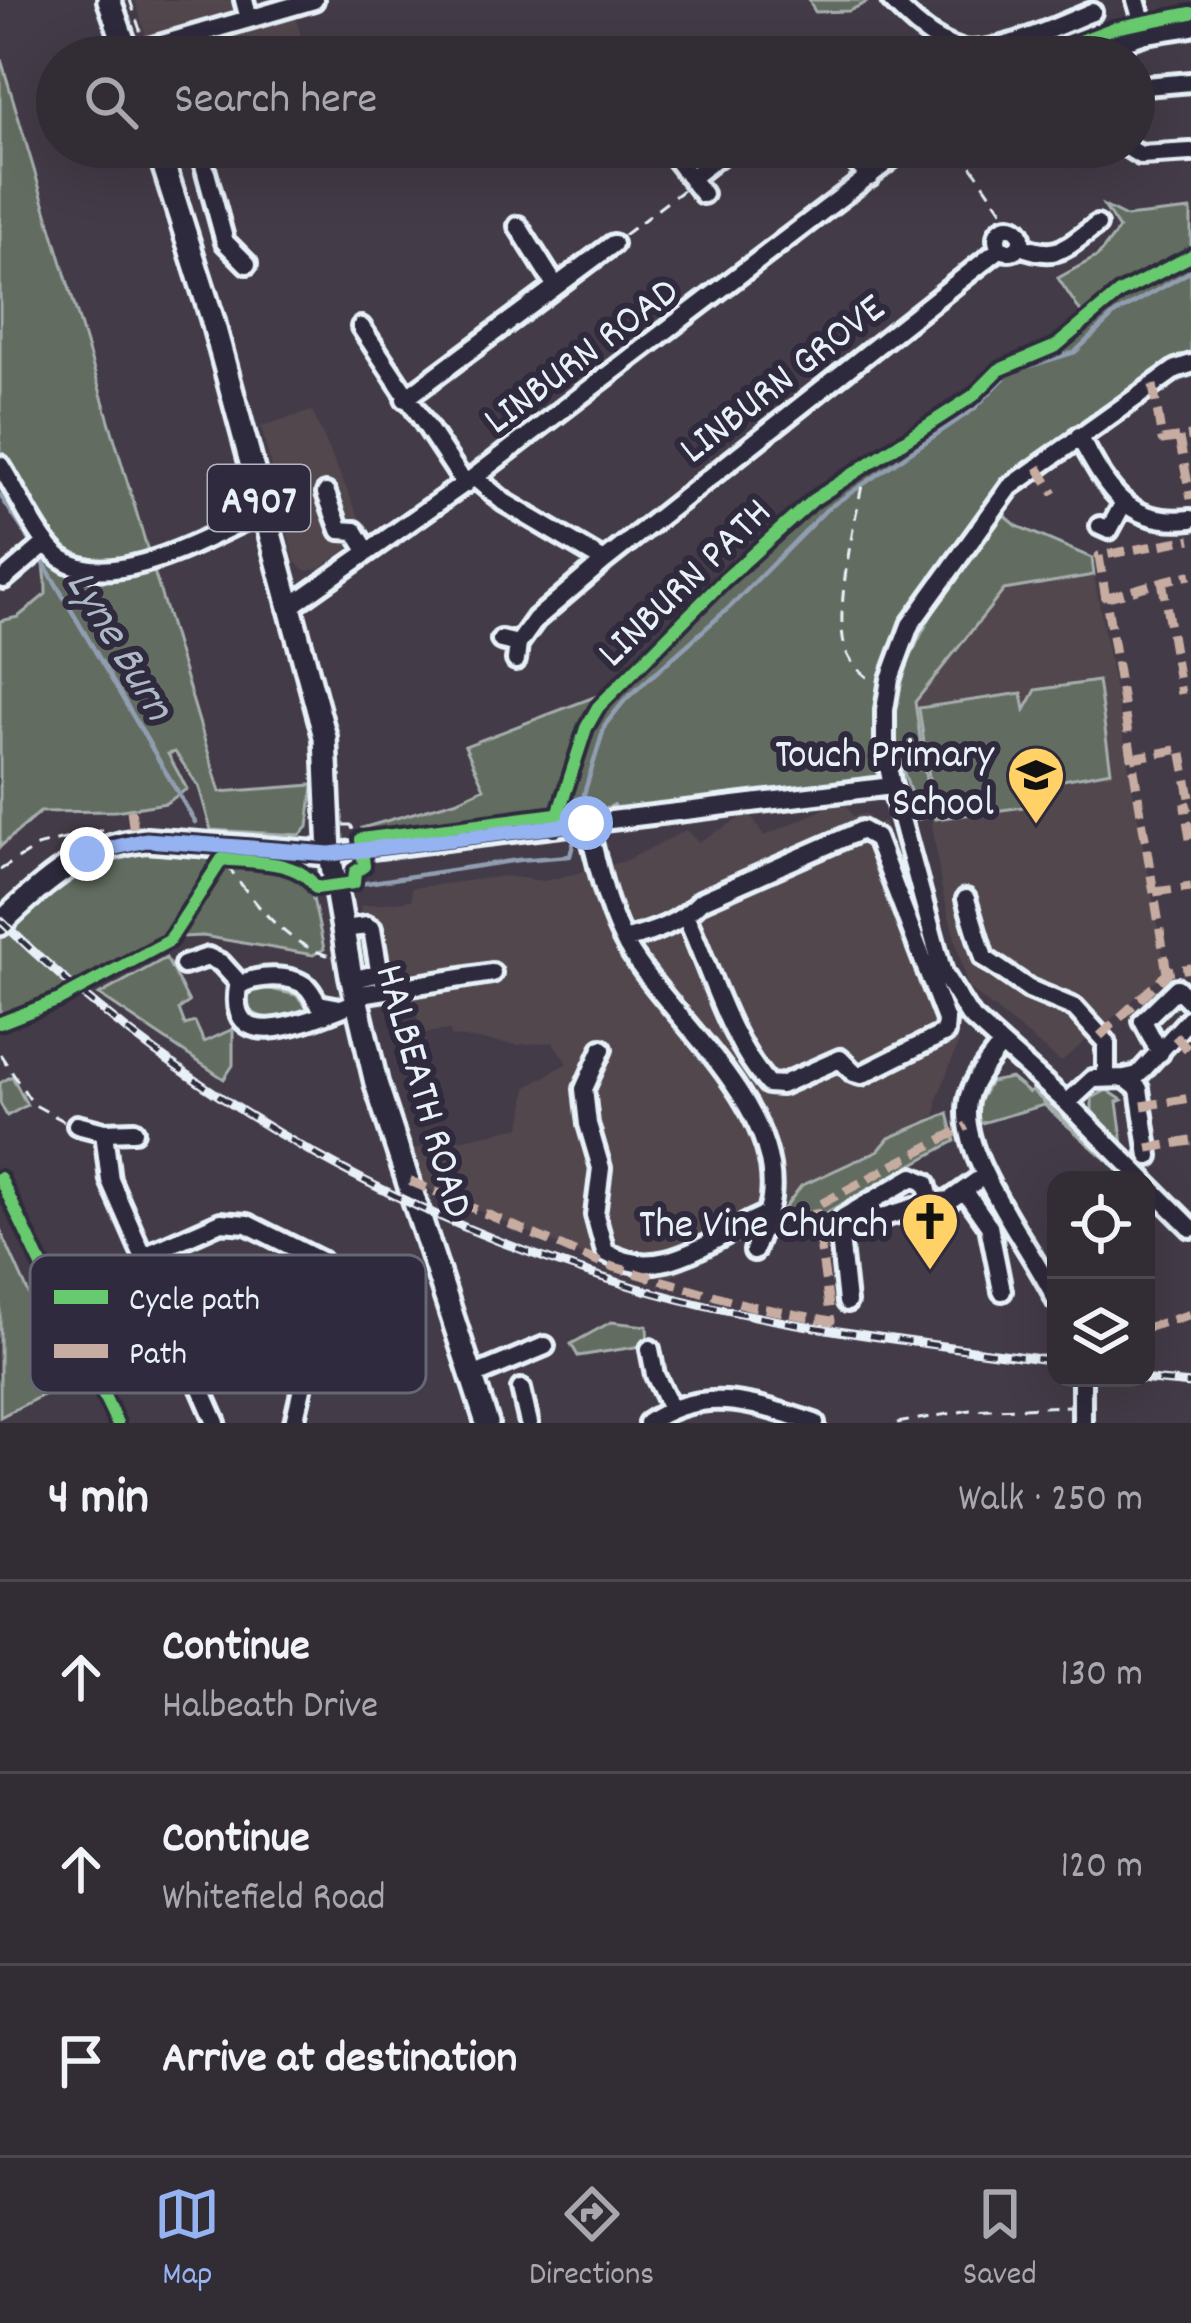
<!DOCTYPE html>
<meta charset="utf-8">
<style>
:root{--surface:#322c35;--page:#3a343d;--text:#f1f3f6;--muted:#a8a7ad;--line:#4d4850;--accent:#95b2f1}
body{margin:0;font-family:Dekko,sans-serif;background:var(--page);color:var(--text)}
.controls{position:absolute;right:36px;bottom:36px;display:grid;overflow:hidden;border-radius:24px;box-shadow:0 12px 48px #0002}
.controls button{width:108px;height:108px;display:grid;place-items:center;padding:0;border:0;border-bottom:3px solid var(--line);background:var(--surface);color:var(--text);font:60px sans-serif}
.stop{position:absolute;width:36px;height:36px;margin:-27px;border:9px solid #95b2f1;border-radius:50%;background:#fff}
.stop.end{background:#95b2f1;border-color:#fff;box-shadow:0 3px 12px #0008}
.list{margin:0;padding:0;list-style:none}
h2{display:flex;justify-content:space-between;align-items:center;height:156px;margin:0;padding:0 48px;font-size:51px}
h2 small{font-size:39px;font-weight:400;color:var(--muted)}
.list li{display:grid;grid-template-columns:78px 1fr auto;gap:36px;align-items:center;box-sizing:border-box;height:192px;padding:0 48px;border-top:3px solid var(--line)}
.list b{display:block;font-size:45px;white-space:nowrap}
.list p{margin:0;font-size:39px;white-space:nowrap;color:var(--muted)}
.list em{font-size:39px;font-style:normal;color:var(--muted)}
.icon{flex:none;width:66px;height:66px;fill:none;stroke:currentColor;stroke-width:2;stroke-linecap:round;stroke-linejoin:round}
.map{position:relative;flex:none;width:1191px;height:1423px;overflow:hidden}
.search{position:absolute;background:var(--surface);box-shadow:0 12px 48px #0002;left:36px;right:36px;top:36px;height:132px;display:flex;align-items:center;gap:30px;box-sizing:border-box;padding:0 42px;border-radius:66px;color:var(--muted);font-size:45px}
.sheet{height:732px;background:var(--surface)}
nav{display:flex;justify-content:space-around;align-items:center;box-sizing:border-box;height:168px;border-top:3px solid var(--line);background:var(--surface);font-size:33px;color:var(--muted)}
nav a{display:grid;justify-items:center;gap:6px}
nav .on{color:var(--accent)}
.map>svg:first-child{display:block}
.built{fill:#51474e}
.green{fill:#626c60;stroke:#a5aeac;stroke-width:3}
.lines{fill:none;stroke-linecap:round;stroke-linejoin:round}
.stream{stroke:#919eb1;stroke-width:4.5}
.minor-casing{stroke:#e8f1f8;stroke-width:26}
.major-casing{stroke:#e8f1f8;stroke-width:30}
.path{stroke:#e8f1f8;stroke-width:3;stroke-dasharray:12 9;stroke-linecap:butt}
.minor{stroke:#2f2a3d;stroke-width:16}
.major{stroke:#2f2a3d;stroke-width:21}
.rail-casing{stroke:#e8f1f8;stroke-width:9}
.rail{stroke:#2f2a3d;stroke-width:4.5;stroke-dasharray:14;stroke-linecap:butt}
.quiet{stroke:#c7aca2;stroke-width:9;stroke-dasharray:18 9;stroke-linecap:butt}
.cycleway-casing{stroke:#2f2a3d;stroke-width:20}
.cycleway{stroke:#67ca6e;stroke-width:12}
.route{stroke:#95b2f1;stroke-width:15}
.labels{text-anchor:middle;stroke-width:12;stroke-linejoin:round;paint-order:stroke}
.shield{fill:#2f2a3d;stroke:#b0b5c0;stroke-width:3}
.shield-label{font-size:39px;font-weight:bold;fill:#e8f1f8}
.street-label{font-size:42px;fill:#e8f1f8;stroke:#2f2a3d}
.poi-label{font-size:42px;fill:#e8f1f8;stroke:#2f2a3d;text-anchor:end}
.water-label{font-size:45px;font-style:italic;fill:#aeb9c8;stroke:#2f2a3d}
.key{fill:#2f2a3d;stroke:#666675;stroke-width:3}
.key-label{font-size:33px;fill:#e8f1f8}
</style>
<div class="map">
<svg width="1191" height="1423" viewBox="0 0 1191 1423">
<rect width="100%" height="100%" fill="#433b47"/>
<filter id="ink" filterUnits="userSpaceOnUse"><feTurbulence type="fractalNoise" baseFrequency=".00833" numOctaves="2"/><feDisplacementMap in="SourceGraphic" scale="24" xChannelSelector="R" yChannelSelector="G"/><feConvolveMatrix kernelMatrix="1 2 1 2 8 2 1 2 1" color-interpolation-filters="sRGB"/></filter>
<g filter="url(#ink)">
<path class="built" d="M135 0H254L257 9 292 0 306 57H152Z
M312 411 367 535 320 568 306 571 295 562 261 426Z
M1094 575 1166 972 1061 1062 968 988 941 886 915 702 1004 589Z
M844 800 853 816 866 813 873 825 884 821 933 985 959 1042 937 1100 936 1115 889 1138 879 1150 801 1186 758 1232 671 1277 600 1263 410 1181 400 1152 521 1127 527 1087 567 1063 553 1042 518 1045 451 1036 449 1030 421 1034 413 998 374 1007 360 906 412 900 411 888 505 876 545 881 625 861 686 830 698 842 750 813 764 836Z"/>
<path class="green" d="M809 0H867V2L849 11 815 12Z
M0 56 220 792 313 785 308 827 300 835 211 830 199 787 175 752 168 754 187 789 166 803 115 811 40 812 0 847V621L18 617 46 594C46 539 32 526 0 483Z
M1104 206 1126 217 1191 210V364L1010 487 910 625 890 679 892 786 842 783 610 812 615 804 603 811 580 813V809L364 834 362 828 458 800 484 788 465 746 613 690 723 581 813 500 973 396 999 370 1068 339 1086 320 1058 278 1098 256 1119 229Z
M1003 514 1017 526 1092 558 1094 575 1004 590 915 702 931 816 919 819C912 795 902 771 897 747 882 670 958 569 1003 514Z
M1098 681 1111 771 1052 782 1039 811 1038 805 935 819 919 708 1022 693 1025 710 1036 690Z
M144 853 214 859 301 874 310 885 324 949 313 955 203 936 160 938 55 994 0 1016V938C50 889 74 869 144 853Z
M166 958 189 1002 179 1009 185 1025 195 1022 204 1042 233 1029V1065L224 1079 99 995Z
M266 988 296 995 308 1008C288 1019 263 1025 247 1007L246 998 253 990Z
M12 1076 27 1105 7 1116 0 1103V1083Z
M1011 1078 1029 1093 1032 1091 1129 1180 1044 1105 975 1125 979 1102 990 1082Z
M1107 1090 1122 1100 1117 1102 1123 1145 1092 1111V1098Z
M948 1113 955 1141 827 1212 828 1223 807 1226 779 1240 767 1231 801 1186 879 1150 889 1138Z
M0 1229 68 1382 0 1417Z
M611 1322 647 1326 648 1345 578 1356 571 1344Z"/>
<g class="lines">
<path class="stream" d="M0 495 33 545
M39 555 195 822
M584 794 605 725 625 700 732 605 827 509 974 409 1010 372 1075 352 1115 314 1191 271
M360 884 518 860 570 856 573 844"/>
<g class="minor-casing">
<path id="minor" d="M891 0C909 19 932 41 958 49 991 59 1061 24 1092 12
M1136 0 1146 34
M249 19 314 0
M184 38 190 57
M128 54 249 19 244 0
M1075 57 1146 34 1191 27
M1134 87 1191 82
M208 147 204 165 225 242 247 264
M842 147 870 177
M1127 147 1140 155 1191 152
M668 149 703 194
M691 178 730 147
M518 226 555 285
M997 239a12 12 0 1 1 24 0a12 12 0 1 1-24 0Z
M1020 246C1059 261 1066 247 1097 225
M361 327 465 484
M405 399 613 244
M1079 436C1107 487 1125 526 1191 519
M0 465C17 491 38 541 61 558 112 595 213 534 263 512
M474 477 504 502 604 561
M326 493 340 530 355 531 367 551
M1100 526 1109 530 1124 502
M4 579 46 543
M288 608 474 477 907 147
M501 640 518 644 516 660
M518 644 536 619 604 561 1001 248
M587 823C598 863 606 910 627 946 670 1019 782 1104 771 1198 769 1215 759 1234 754 1251
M330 854 892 786
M966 899 984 958 1029 989 1075 1008 1106 1042V1075
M343 929 367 926 372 929 379 970 376 974 351 980
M624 940C654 932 679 924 701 901L862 830 876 838 946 1020 945 1033 861 1075 854 1073 840 1059 781 1085 768 1084C728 1038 711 972 686 917
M184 965 208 957 221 963 241 985
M355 995 492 973
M340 1008 319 1004C314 998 312 992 307 987 290 973 253 975 238 987 225 1064 324 1013 357 1002
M1001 1045C990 1059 976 1076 970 1093 950 1149 1033 1248 1056 1300
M602 1049 584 1089 588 1124 601 1168 595 1215 605 1252C663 1286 712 1236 765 1215
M1160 1053 1143 1021 1177 988 1191 1002
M1125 1078 1138 1075 1191 1017
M1067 1103 1093 1079 1125 1078 1139 1089 1149 1156
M77 1125 104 1132 134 1131
M104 1132 110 1180 216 1423
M1144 1180 1067 1103 969 1015 943 973 892 786 885 751V710L890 679 910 625 1010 487 1176 369 1191 364
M1146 1183 1191 1228
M964 1190 989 1226 1002 1291
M931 1202 926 1183 913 1177 844 1217 845 1224 852 1227 931 1202 950 1200 985 1175
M845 1224 839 1228 847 1302
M144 1256 221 1222 247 1224 321 1261 336 1284 335 1295 313 1341 294 1423
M335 1295 365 1294 377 1301 389 1340
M650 1349 655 1375 671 1409
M473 1376 545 1346
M521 1389 529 1423
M648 1423C704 1384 756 1404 815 1423
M1082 1423V1378"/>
</g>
<g class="major-casing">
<path id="major" d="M109 0 129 57
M158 147 212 318 325 737 330 854 351 976 376 1083 487 1423
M0 924C43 882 83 846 146 840L330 854"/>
</g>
<path class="path" d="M130 0 141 33
M963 147 970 164 1006 216
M624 235 683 190
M866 466C857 512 835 600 844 644 848 662 858 670 872 681
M344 825H351L356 836
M227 865C254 902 283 943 330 956
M0 870 40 845 103 830
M0 1054 33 1104 64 1121
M897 1423 970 1410 1069 1406"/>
<use href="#minor" class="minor"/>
<use href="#major" class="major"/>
<g class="rail-casing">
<path id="rail" d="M0 920C190 1104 422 1233 678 1299 801 1330 930 1344 1056 1361
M1130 1378 1191 1384"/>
</g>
<use href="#rail" class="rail"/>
<path class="quiet" d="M1153 385 1162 440 1191 436
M1179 438 1191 499
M1038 467 1054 494
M1162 580 1181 694
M1106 597C1136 591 1160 580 1191 575
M1132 758 1181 749 1191 803
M131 810 135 841
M1190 839 1185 807 1191 805
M1154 892 1191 887
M1167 973 1099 556 1191 539
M1100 1036 1170 971 1191 968
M1175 1036 1191 1053
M1142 1106 1191 1098
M1148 1148 1191 1141
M410 1181 600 1263 751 1306 831 1321 815 1207 967 1126
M1146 1328 1191 1314"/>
<g class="cycleway-casing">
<path id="cycleway" d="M1037 57 1114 28 1191 13
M554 827 586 728 598 707 723 581 813 500 973 396 999 370 1056 346 1119 293 1191 256
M0 1023 59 1000 169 941 222 859C253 863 299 859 316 888L354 883 355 872 364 866 361 839 556 814
M0 1178 117 1423"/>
</g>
<use href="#cycleway" class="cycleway"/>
</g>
</g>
<g class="lines" filter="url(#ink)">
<path class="route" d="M87 854 146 840 330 854 586 823"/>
</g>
<defs>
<g id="school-pin" transform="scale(3)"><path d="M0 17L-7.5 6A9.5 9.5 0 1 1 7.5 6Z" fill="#ffd166" stroke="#2f2a3d"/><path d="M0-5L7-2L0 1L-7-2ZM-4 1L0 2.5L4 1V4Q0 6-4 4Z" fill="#111"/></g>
<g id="church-pin" transform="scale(3)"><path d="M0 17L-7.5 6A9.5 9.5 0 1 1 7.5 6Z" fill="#ffd166" stroke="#2f2a3d"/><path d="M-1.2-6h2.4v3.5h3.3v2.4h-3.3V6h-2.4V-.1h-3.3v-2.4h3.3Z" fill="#111"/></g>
</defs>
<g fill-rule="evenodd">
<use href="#school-pin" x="1036" y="775"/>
<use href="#church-pin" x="930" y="1221"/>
</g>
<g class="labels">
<rect class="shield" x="208" y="465" width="102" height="66" rx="9"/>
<g class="shield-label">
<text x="259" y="512">A907</text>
</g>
<g class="street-label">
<text transform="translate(579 353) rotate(-37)" y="15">LINBURN ROAD</text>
<text transform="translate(780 376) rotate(-38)" y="15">LINBURN GROVE</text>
<text transform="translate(682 580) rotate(-44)" y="15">LINBURN PATH</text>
<text transform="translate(427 1090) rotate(74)" y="15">HALBEATH ROAD</text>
</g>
<g class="poi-label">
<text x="994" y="766">Touch Primary<tspan x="994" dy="48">School</tspan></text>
<text x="888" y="1236">The Vine Church</text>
</g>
<g class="water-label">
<text transform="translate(123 643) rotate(59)" y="16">Lyne Burn</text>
</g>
</g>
<rect x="30" y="1255" width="396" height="138" rx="18" class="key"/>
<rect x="54" y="1290" width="54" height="14" fill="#67ca6e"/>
<rect x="54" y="1344" width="54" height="14" fill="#c7aca2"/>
<g class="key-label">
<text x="129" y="1309">Cycle path</text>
<text x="129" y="1363">Path</text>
</g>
</svg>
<div class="controls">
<button><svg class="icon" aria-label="locate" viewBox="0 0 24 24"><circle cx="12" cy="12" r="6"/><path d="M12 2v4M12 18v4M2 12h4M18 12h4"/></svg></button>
<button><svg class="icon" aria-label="layers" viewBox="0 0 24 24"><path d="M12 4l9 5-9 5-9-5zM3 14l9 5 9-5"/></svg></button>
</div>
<div class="stop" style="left:586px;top:823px"></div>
<div class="stop end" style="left:87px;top:854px"></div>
<div class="search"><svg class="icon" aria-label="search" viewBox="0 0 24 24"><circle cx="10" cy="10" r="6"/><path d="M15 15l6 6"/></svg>Search here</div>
</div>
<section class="sheet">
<h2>4 min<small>Walk · 250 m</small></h2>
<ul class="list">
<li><svg class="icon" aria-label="ahead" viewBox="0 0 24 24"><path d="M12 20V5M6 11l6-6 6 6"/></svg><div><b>Continue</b><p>Halbeath Drive</p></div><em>130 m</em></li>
<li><svg class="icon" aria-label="ahead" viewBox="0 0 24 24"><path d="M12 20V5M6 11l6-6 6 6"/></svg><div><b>Continue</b><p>Whitefield Road</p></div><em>120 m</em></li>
<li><svg class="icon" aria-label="arrive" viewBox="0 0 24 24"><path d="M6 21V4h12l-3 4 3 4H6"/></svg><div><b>Arrive at destination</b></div></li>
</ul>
</section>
<nav>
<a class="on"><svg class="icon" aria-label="map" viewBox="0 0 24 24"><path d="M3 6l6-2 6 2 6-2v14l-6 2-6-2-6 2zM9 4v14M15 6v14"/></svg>Map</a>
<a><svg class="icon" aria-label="directions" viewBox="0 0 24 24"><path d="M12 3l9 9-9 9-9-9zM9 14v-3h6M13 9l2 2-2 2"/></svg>Directions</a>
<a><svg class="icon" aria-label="saved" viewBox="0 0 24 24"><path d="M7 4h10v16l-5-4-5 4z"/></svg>Saved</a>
</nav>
